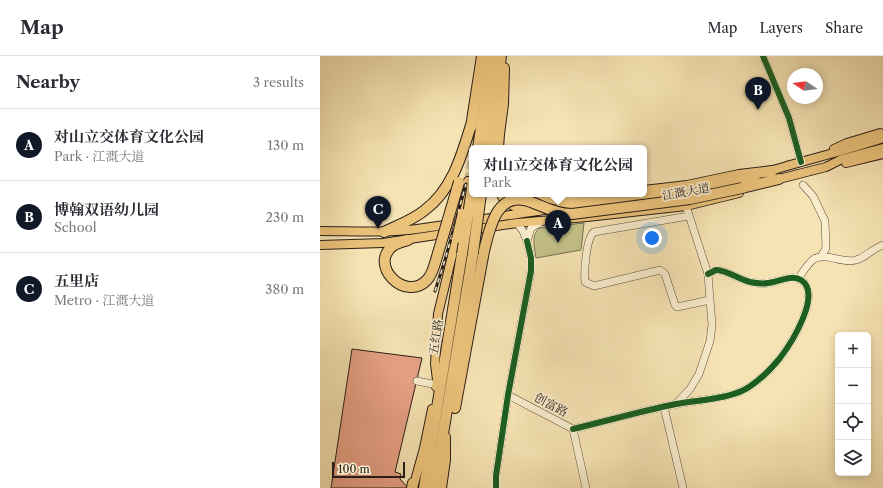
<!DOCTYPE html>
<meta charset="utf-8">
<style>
:root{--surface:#fff;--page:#f2f2f3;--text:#2b2b33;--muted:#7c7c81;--line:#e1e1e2;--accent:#111827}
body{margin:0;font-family:"Libre Caslon Text","Noto Serif SC",serif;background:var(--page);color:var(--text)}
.controls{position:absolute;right:12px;bottom:12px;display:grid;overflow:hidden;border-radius:6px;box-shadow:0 2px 10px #0003}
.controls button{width:36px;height:36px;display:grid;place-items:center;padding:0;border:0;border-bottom:1px solid var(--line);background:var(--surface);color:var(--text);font:20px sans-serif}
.compass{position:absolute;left:467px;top:12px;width:36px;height:36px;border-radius:50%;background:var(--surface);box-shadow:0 2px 10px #0003;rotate:283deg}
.scale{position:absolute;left:12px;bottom:10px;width:73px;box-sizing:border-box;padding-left:4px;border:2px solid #2a1f18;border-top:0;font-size:11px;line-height:14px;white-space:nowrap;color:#2a1f18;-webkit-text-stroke:3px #f9edce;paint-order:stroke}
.you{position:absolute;left:332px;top:182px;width:14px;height:14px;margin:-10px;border:3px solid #fff;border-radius:50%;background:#1a73e8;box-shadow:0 0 0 6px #1a73e833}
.badge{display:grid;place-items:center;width:26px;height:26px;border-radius:50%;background:var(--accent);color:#fff;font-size:13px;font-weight:700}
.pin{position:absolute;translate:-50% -33px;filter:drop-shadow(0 1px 2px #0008)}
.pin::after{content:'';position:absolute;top:21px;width:14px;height:12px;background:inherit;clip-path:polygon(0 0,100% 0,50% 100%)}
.popup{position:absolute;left:149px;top:89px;width:178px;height:52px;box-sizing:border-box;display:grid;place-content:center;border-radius:6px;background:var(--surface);filter:drop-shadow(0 1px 3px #0005);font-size:13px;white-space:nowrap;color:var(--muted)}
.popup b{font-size:15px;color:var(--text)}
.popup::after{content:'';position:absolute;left:50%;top:100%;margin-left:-8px;border:8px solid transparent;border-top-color:var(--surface)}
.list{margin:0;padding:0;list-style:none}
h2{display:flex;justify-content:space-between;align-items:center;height:52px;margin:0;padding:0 16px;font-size:17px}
h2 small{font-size:13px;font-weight:400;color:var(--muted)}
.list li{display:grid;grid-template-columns:26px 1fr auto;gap:12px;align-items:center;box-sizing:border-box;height:72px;padding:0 16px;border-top:1px solid var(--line)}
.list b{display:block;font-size:15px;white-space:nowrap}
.list p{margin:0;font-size:13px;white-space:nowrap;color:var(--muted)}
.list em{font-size:13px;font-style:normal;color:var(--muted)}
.icon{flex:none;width:22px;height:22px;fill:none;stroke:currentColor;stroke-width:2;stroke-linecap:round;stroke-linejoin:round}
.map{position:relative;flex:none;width:563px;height:432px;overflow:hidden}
header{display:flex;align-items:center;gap:24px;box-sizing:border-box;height:56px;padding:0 20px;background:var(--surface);border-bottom:1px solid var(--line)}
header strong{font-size:19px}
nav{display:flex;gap:22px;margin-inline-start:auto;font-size:14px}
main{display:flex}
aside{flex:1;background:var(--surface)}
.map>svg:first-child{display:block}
.green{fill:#c3c188;stroke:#767050}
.building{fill:#e7a185;stroke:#2a1f18}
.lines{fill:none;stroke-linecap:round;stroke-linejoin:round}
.major-tunnel{stroke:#cdbc94;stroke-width:8;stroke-dasharray:8 4;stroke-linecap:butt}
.minor-casing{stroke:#5d503f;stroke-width:8}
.major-casing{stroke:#2a1f18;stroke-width:10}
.highway-casing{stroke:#2a1f18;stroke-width:12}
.minor{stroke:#f9edce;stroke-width:7}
.major{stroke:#ebc27a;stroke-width:8}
.highway{stroke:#ebc27a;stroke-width:10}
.rail-casing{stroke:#2a1f18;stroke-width:3}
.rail{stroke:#f9edce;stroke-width:1.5;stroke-dasharray:4.5;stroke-linecap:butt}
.major-bridge-casing{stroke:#2a1f18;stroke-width:10;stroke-linecap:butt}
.highway-bridge-casing{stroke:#2a1f18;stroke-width:12;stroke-linecap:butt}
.major-bridge{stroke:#ebc27a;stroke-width:8}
.highway-bridge{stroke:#ebc27a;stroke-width:10}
.cycleway-casing{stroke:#f9edce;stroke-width:8}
.cycleway{stroke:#1b5e20;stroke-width:6}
.labels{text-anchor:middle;stroke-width:3.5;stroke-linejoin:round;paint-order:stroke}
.street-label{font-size:12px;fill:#2a1f18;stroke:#f9edce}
</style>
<header>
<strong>Map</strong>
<nav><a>Map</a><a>Layers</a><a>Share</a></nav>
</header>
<main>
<aside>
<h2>Nearby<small>3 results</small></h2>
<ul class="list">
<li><span class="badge">A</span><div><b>对山立交体育文化公园</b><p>Park · 江溉大道</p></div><em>130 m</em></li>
<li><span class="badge">B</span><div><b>博翰双语幼儿园</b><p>School</p></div><em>230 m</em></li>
<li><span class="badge">C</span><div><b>五里店</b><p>Metro · 江溉大道</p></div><em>380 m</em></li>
</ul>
</aside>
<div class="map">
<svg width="563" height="432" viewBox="0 0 563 432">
<rect width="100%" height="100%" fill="#f6e3b3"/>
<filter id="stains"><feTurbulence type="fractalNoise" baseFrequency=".005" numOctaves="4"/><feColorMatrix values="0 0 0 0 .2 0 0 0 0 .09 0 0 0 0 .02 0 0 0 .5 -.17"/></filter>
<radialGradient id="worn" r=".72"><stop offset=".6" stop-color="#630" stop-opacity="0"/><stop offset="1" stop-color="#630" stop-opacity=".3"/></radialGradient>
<path class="green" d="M264 167 261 194 216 202C215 191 210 179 220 172Z"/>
<path class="building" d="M32 293 102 302 75 416 81 418 80 423 88 432H11Z"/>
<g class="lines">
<path class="major-tunnel" d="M148 125 152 100"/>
<g class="minor-casing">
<path id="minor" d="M443 0 469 62 481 106
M483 129 493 140 505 165 506 192 501 201
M369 160 274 176C266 182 264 216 265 226L274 230 340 214 345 218 355 249 357 251 390 244
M197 167 203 175 207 185 211 172 221 166
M478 223C483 216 487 208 494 203 505 196 523 208 536 204 545 202 553 192 563 189
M97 325 117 329
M188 339 253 373 266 432
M356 348 370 333 379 318 390 285 392 269 388 218 366 150
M344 351 363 432
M253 373C287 365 321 355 356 348 377 344 412 343 429 331 440 324 451 313 460 302 470 289 503 238 481 224 472 218 458 226 448 227 443 228 435 227 430 226 420 224 405 213 396 214 394 215 390 217 388 218
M176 432V420L188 339 211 215V202L207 185"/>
</g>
<g class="major-casing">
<path id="major" d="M514 93 527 87 560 77
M526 107 563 98
M447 116C485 104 525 95 563 82
M455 124 506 111 522 103 563 92
M182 141C190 151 198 152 210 154
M142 157 148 125
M0 175C29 175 59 177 88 174 139 168 190 158 241 152 305 144 375 140 436 120
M0 189 63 187 197 167 267 161 366 150 419 137
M116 331 117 324 115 308 118 258 136 183
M93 432 104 392 112 353
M122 432 126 404V381"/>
</g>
<g class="highway-casing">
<path id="highway" d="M151 71 162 0
M158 92 172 0
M168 92 181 0
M178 92 179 78 183 48 184 12
M422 132 459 123
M324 135 367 130 419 119 452 115
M210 138C239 148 269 142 299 138
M64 176C78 169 93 164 105 154 133 133 142 98 152 66
M88 184C83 185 78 187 74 189 47 208 85 247 107 224 112 219 114 211 116 204
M135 352 164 195
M92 432 93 427
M104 432 142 198
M114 432 153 197"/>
</g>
<use href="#minor" class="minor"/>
<use href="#major" class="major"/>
<use href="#highway" class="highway"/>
<g class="rail-casing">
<path id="rail" d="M115 235 125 204 146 128"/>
</g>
<use href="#rail" class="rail"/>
<g class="major-bridge-casing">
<path id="major-bridge" d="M136 183 142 157"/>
</g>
<g class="highway-bridge-casing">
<path id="highway-bridge" d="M164 195C170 171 177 133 211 146 225 151 236 158 252 158L370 143 422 132
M153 197 161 138
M142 198 152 133
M116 204 139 126"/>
</g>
<use href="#major-bridge" class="major-bridge"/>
<use href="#highway-bridge" class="highway-bridge"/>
<g class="cycleway-casing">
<path id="cycleway" d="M443 0 469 62 481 106
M253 373C287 365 321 355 356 348 377 344 412 343 429 331 440 324 451 313 460 302 470 289 503 238 481 224 472 218 458 226 448 227 443 228 435 227 430 226 420 224 405 213 396 214 394 215 390 217 388 218
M176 432V420L188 339 211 215V202L207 185"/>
</g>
<use href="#cycleway" class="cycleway"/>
</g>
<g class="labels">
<g class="street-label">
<text transform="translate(366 136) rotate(-10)" y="4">江溉大道</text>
<text transform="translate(116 281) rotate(-81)" y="4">五红路</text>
<text transform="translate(231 349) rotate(28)" y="4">创富路</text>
</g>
</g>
<rect width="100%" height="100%" filter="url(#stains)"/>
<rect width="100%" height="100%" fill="url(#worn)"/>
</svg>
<div class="controls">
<button>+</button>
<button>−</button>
<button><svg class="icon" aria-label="locate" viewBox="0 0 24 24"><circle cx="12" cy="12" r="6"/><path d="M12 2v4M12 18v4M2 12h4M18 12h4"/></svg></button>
<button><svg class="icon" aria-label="layers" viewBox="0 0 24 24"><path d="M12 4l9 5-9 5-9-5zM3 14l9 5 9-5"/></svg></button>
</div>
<svg class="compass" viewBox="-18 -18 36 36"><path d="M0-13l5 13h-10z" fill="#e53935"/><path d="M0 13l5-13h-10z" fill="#7c7c81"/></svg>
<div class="scale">100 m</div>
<div class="you"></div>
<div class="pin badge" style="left:238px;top:187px">A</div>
<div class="popup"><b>对山立交体育文化公园</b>Park</div>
<div class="pin badge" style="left:438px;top:54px">B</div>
<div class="pin badge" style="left:58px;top:173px">C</div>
</div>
</main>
